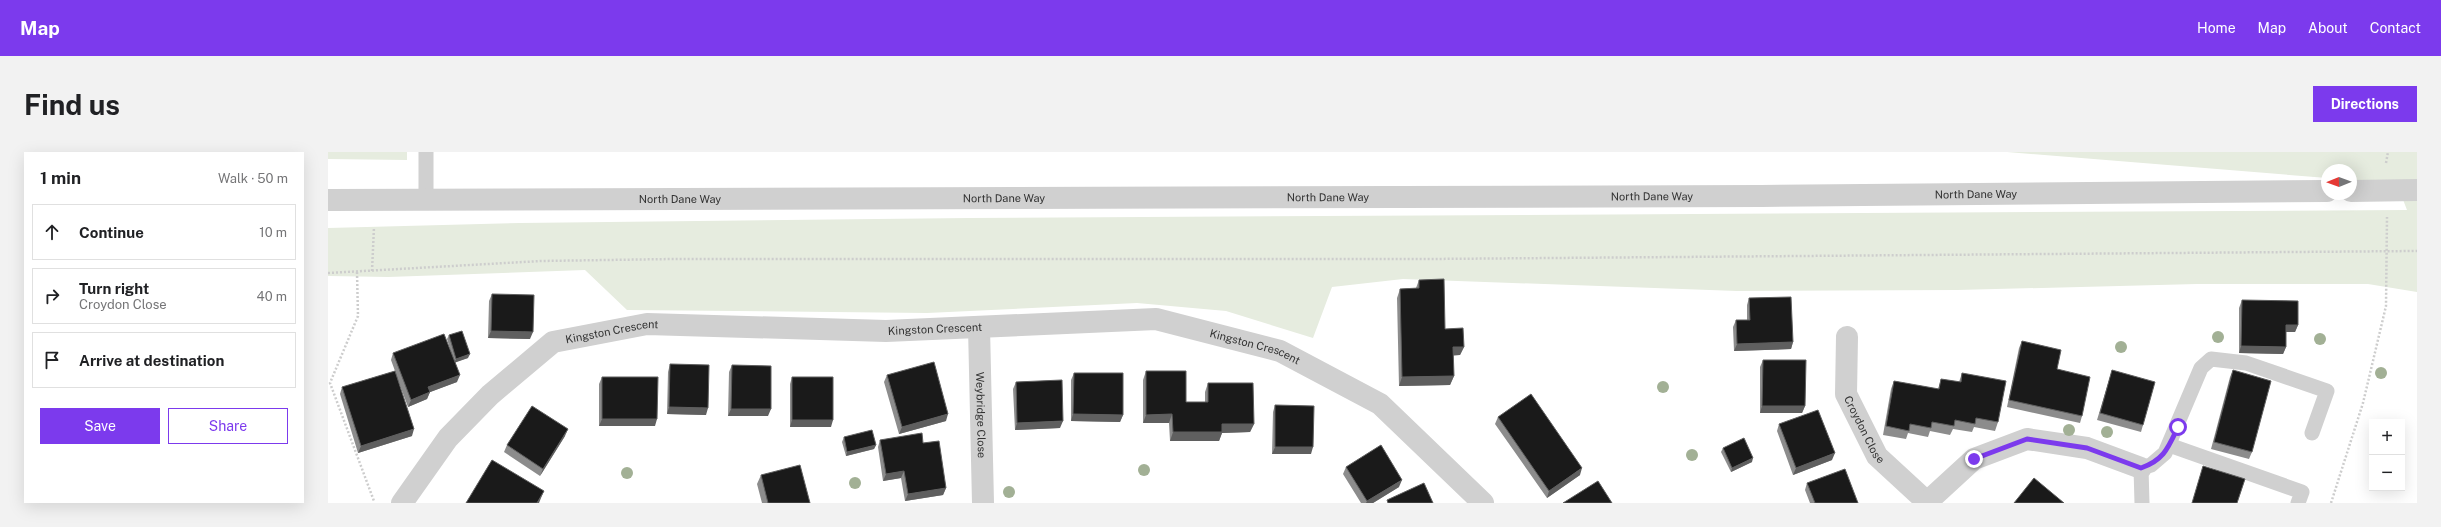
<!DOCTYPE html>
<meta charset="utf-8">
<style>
:root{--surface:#fff;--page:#f2f2f2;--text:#202124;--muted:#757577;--line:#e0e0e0;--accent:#7c3aed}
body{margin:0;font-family:"Public Sans",sans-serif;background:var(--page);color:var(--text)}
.controls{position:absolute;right:12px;bottom:12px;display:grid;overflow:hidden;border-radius:0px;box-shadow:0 4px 16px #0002}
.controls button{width:36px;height:36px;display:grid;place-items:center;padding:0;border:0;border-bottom:1px solid var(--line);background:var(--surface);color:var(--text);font:20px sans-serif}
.compass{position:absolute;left:1993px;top:12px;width:36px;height:36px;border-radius:50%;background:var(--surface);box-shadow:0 4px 16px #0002;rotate:269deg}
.stop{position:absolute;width:12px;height:12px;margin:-9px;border:3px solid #7c3aed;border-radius:50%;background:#fff}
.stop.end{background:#7c3aed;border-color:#fff;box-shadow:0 1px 4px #0008}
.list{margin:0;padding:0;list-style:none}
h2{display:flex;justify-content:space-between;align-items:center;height:52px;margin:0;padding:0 16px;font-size:17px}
h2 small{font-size:13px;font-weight:400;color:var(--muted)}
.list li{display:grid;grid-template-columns:26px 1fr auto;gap:12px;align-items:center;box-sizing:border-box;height:56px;margin:0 8px 8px;padding:0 8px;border:1px solid var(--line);border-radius:0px}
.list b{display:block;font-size:15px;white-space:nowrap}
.list p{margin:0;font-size:13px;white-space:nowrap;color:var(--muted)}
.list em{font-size:13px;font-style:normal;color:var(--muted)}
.actions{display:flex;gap:8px;padding:12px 16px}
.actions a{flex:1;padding:9px 0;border:1px solid var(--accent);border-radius:0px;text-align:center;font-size:14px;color:var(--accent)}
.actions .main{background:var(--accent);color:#fff}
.icon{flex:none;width:22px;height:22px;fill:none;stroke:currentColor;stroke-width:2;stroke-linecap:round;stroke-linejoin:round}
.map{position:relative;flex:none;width:2089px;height:351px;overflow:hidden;border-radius:0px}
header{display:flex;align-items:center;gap:24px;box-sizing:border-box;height:56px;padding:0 20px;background:var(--accent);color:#fff}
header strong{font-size:19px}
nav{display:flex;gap:22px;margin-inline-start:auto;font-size:14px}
.intro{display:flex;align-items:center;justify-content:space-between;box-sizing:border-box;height:96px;padding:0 24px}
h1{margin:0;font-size:28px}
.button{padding:10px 18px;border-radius:0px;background:var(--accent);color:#fff;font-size:14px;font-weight:700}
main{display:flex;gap:24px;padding:0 24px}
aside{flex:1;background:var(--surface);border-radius:0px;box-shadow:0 4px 16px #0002}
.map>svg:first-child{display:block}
.green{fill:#e6ecdf}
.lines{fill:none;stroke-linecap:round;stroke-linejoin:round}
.path{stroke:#cdcdcd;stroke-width:2.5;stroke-dasharray:2 2;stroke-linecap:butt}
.service{stroke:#d0d0d0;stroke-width:15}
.minor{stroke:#d0d0d0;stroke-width:22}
.tertiary{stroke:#d0d0d0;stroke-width:22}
.tree{fill:#a2b095}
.wall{fill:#8c8c8c}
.shaded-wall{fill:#5f5f5f}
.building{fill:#1a1a1a;stroke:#5f5f5f}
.route{stroke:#7c3aed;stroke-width:5}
.labels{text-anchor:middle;stroke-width:4;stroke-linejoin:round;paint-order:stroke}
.street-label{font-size:11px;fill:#333;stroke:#fff}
</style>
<header>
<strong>Map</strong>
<nav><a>Home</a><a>Map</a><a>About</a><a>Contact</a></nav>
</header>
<div class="intro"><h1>Find us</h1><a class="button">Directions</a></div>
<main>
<aside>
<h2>1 min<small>Walk · 50 m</small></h2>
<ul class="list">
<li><svg class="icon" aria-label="ahead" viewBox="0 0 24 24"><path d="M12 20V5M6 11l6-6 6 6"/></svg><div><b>Continue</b></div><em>10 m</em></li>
<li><svg class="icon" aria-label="right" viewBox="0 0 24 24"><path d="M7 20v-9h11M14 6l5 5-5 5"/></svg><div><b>Turn right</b><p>Croydon Close</p></div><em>40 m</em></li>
<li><svg class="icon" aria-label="arrive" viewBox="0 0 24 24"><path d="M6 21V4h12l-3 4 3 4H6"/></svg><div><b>Arrive at destination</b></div></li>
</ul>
<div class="actions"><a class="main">Save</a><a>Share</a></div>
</aside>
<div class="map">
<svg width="2089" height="351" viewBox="0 0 2089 351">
<rect width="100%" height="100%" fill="#fff"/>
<path class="green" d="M0 0H79V8L0 7Z
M1679 0H2089V140L2040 132H1869L1629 138 1409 139 1075 127 1004 135 985 186 898 159 809 151 599 161 299 158 257 118 60 125 0 124V76L192 71 641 66 2079 58 2069 32 2023 28V18H1999V26Z"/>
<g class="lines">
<path class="path" d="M2058 11 2060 0
M44 119 46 75
M29 120 30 164 2 231 46 349
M0 121 213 109 344 107H1102L2089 99
M2003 351 2035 251 2058 154 2059 65"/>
<path class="service" d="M98 0V47
M1841 293 1974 340 1970 351
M1814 351 1813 316 1823 313 1837 301 1873 216 1883 207 1918 211 1999 239 1984 281"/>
<g class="minor">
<path id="s1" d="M651 175 655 351"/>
<path id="s2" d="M1519 185 1518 242 1549 304 1599 350"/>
<path id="s3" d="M74 351 120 286 162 243 225 190 319 172 558 179 828 167 952 199 1052 252 1155 351"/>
<path d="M1598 351 1646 307 1699 287 1759 296 1813 316"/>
</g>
<g class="tertiary">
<path d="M2023 39 2089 38"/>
<path id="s4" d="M0 48 1433 44 1999 39"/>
</g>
</g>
<g class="tree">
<circle cx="1890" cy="185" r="6"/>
<circle cx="1992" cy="187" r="6"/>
<circle cx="1793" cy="195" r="6"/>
<circle cx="2053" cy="221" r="6"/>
<circle cx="1335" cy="235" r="6"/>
<circle cx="1741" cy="278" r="6"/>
<circle cx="1779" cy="280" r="6"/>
<circle cx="1364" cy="303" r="6"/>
<circle cx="816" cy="318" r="6"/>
<circle cx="299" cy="321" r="6"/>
<circle cx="527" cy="331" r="6"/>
<circle cx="681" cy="340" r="6"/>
</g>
<path class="wall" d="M1091 128 1117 177 1136 195 1132 203H1125L1126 224 1122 233 1071 234 1069 146 1072 137 1088 136Z
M164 142 202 187 160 186 161 149Z
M1421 146 1465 190 1463 197 1406 199 1405 175 1408 168H1419V153Z
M1914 148 1970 173 1967 180H1958V195L1955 202 1911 201V156Z
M121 183 140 206 127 210 129 230 102 240 99 247 80 255 70 228 84 284 30 301 12 242 14 235 67 219 63 208 65 201 123 200 119 187Z
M1694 189 1729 217 1754 264 1752 271 1679 255 1691 196Z
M1435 208 1477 254 1474 261H1432V215Z
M342 212 378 263 339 262 340 220Z
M404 213 440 264H400L401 220Z
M1784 218 1815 273 1813 280 1769 268Z
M1905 218 1924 300 1921 307 1883 297 1902 225Z
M818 219 858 250H877V240L880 231 926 272 922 280 894 281 891 289H842L841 271H815V228Z
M746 221 795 263 792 270 743 269V228Z
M1634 221 1670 270 1667 279 1646 275 1644 280 1625 277 1622 283 1602 279 1600 285 1580 281 1578 287 1555 283 1563 237 1566 229 1610 237 1613 227 1631 230Z
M559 223 618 269 571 282 556 230Z
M274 225 327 274H271V232Z
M464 225 503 275H462V232Z
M688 230 732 276 687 278 685 237Z
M947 253 983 302H944L945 260Z
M1170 265 1252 323 1219 346 1167 272Z
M1451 272 1504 308 1465 323 1449 279Z
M237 284 212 324 176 300 179 293Z
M516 285 548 293 546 297 518 304 514 290Z
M552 288 595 291 618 336 615 343 577 349 573 326 555 329 550 295Z
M1395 296 1424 310 1403 320 1393 300Z
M1018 315 1071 335 1045 351H1033L1015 322Z
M433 323 482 351H434L429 332Z
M1479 331 1530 351H1482L1477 338Z"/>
<path class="shaded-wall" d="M1958 173H1970L1967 180H1955Z
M163 179 205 180 202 187 160 186Z
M1465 190 1463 197 1406 199 1409 192Z
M1913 194 1958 195 1955 202 1911 201Z
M1125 195H1136L1132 203 1121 204Z
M142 202 140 206 126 211 128 207Z
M132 223 129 230 97 242 100 235Z
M1126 224 1122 233 1071 234 1074 225Z
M102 240 99 247 80 255 83 248Z
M1434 254H1477L1474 261H1432Z
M341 255 380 256 378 263 339 262Z
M403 257H443L440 264H400Z
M620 262 618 269 571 282 574 275Z
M745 262 795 263 792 270 743 269Z
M844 262 841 271H815L818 263Z
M274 267H329L327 274H271Z
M464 268H505L503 275H462Z
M735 269 732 276 687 278 689 271Z
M894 272H926L922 280 894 281 891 289H842L845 280Z
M86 277 84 284 30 301 33 294Z
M240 277 237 284 212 324 215 317Z
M548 293 546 297 518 304 519 300Z
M947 295H985L983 302H944Z
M1507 301 1504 308 1465 323 1468 316Z
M1425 306 1424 310 1403 320 1404 316Z
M1254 316 1252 323 1219 346 1221 339Z
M576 319 573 326 555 329 558 322Z
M1074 328 1071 335 1045 351H1038L1039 349Z
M618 336 615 343 577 349 580 342Z
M216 339 213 346 211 351H209Z"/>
<path class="building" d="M1116 127 1117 177 1135 176 1136 195H1125L1126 224 1074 225 1072 137 1091 136V128Z
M164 142 206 143 205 180 163 179Z
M1463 145 1465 190 1409 192 1408 168H1422L1421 146Z
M1914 148 1970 149V173H1958V195L1913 194Z
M134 179 142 202 128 207 121 183Z
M116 182 132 223 100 235 102 240 83 248 65 201Z
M1694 189 1733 198 1729 217 1762 225 1754 264 1681 248Z
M1435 208H1478L1477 254H1434Z
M606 210 620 262 574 275 559 223Z
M342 212 381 213 380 256 341 255Z
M404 213 443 214V257H403Z
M1784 218 1827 230 1815 273 1772 261Z
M1905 218 1943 229 1924 300 1886 290Z
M67 219 86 277 33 294 14 235Z
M818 219H858V250H880V231H925L926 272H894V280H845L844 262 818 263Z
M746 221H795V263L745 262Z
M1634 221 1678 229 1670 270 1648 266 1647 272 1627 268 1626 274 1604 270 1603 276 1582 272 1581 279 1558 274 1566 229 1611 237 1613 227 1633 230Z
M274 225H330L329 267H274Z
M464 225H505V268H464Z
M734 228 735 269 689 271 688 230Z
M1203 242 1254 316 1221 339 1170 265Z
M947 253 986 254 985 295H947Z
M204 254 240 277 215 317 179 293Z
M1490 258 1507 301 1468 316 1451 272Z
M544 278 548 293 519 300 516 285Z
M594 281 595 291 611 289 618 336 580 342 576 319 558 322 552 288Z
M1416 286 1425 306 1404 316 1395 296Z
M1053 293 1074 328 1039 349 1018 315Z
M164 308 216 339 209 351H138Z
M472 313 482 351H440L433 323Z
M1875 314 1917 327 1909 351H1864Z
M1517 317 1530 351H1487L1479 331Z
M1706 326 1736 351H1686Z
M1270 329 1284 351H1235Z
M1096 331 1105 351H1060L1059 348Z"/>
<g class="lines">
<path class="route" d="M1646 307 1699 287 1759 296 1813 316C1836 308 1840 296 1850 275"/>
</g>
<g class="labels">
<g class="street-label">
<text dy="4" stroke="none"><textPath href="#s4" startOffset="1648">North Dane Way</textPath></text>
<text dy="4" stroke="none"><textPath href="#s4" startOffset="1324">North Dane Way</textPath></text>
<text dy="4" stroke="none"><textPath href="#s4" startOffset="1000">North Dane Way</textPath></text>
<text dy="4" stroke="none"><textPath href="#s4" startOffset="676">North Dane Way</textPath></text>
<text dy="4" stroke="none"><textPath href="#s4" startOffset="352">North Dane Way</textPath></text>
<text dy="4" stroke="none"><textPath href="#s3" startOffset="606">Kingston Crescent</textPath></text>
<text dy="4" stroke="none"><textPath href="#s3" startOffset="282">Kingston Crescent</textPath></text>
<text dy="4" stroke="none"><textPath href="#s3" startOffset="930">Kingston Crescent</textPath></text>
<text dy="4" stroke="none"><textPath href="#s1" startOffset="88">Weybridge Close</textPath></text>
<text dy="4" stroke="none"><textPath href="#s2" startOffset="97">Croydon Close</textPath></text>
</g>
</g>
</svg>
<div class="controls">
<button>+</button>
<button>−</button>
</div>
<svg class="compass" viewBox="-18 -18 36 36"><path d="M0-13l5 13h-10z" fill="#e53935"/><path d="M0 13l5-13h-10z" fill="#757577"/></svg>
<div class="stop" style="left:1850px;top:275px"></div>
<div class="stop end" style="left:1646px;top:307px"></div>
</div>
</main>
